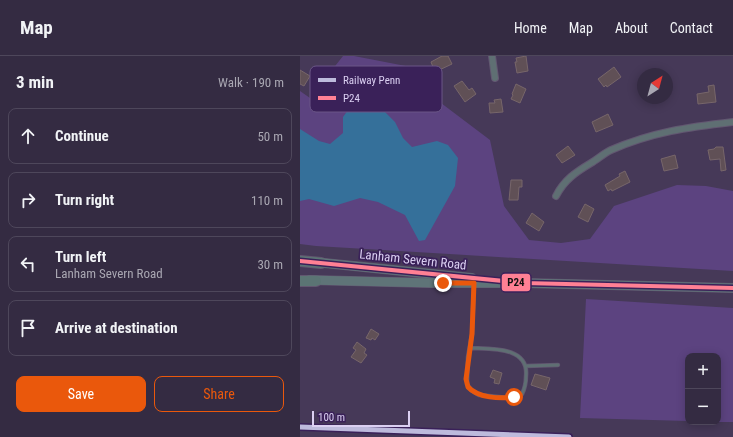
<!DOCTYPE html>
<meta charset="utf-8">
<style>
:root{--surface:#342b42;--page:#3c3349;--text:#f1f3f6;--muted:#a9a7b2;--line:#4e475b;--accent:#ea580c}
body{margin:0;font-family:"Roboto Condensed",sans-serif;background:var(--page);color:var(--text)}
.controls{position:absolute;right:12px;bottom:12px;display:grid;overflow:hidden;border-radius:8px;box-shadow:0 2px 10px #0003}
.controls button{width:36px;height:36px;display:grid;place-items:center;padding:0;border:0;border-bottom:1px solid var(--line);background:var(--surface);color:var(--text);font:20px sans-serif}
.compass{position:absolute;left:337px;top:12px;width:36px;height:36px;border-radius:50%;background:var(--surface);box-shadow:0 2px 10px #0003;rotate:36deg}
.scale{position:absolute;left:12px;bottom:10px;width:98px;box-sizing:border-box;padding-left:4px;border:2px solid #dbd0f2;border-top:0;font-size:11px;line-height:14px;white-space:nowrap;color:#dbd0f2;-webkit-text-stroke:3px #3a2159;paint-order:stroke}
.stop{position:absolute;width:12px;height:12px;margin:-9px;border:3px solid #ea580c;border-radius:50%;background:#fff}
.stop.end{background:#ea580c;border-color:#fff;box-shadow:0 1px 4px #0008}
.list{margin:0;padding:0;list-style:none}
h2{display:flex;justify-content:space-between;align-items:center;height:52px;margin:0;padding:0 16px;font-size:17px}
h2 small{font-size:13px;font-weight:400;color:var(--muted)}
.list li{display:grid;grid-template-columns:26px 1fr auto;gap:12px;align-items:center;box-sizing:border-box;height:56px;margin:0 8px 8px;padding:0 8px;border:1px solid var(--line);border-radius:8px}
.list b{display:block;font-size:15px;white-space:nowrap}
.list p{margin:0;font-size:13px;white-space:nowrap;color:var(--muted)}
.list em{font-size:13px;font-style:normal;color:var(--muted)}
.actions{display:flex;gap:8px;padding:12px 16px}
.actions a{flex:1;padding:9px 0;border:1px solid var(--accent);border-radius:8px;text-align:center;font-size:14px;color:var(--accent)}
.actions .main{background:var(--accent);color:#fff}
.icon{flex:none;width:22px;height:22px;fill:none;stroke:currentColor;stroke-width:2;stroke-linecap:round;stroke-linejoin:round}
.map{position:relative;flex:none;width:433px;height:381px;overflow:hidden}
header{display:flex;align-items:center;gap:24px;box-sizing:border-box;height:56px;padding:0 20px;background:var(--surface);border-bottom:1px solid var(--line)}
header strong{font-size:19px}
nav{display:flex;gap:22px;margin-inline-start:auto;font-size:14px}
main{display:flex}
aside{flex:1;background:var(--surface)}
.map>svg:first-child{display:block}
.green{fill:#5c4380}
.water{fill:#35709a}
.building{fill:#605056;stroke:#77666a}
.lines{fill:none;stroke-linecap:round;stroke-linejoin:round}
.lane-casing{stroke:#625771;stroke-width:4.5}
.street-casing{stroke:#625771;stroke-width:8}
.secondary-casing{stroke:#625771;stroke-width:10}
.primary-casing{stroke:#625771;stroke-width:12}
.lane{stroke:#5f6f73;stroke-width:3}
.street{stroke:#5f6f73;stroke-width:6}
.secondary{stroke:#5f7478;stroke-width:9}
.primary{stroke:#5b7474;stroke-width:10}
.bus-1-casing{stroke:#3a2159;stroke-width:7}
.bus-1{stroke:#ff8094;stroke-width:4}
.rail-1-casing{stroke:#3a2159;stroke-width:8}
.rail-1{stroke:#bdbadc;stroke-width:5}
.route{stroke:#ea580c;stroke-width:5}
.labels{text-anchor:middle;stroke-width:3.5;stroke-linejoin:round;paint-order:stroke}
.street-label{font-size:13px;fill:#dbd0f2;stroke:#3a2159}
.key{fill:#3a2159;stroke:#6a5687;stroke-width:1}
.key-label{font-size:11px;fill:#dbd0f2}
.line-badge{stroke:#3a2159;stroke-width:1.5}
.pale-badge-label{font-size:11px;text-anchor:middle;font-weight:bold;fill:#111}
</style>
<header>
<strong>Map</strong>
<nav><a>Home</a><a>Map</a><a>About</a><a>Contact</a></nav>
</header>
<main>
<aside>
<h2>3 min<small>Walk · 190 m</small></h2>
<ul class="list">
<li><svg class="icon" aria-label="ahead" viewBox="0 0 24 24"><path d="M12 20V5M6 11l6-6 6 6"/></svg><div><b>Continue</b></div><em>50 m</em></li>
<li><svg class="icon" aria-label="right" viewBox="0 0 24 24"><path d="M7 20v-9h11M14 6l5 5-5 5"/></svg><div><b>Turn right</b></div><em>110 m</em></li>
<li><svg class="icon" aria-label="left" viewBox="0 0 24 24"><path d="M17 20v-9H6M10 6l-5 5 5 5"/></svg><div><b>Turn left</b><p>Lanham Severn Road</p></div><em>30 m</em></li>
<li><svg class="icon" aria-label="arrive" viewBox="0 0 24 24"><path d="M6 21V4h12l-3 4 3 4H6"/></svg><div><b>Arrive at destination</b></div></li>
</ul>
<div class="actions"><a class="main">Save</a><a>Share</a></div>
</aside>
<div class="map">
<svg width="433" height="381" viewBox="0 0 433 381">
<rect width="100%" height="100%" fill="#463958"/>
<path class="green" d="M43 0H54L116 12 141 47 190 84 204 150 229 184 261 187 290 183 314 150 377 129 406 130 433 135V215L16 190 0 188V35L10 42Z
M286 243 433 252V366H418V300H388V365L280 362Z"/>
<path class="water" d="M69 45 81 52 95 66 103 82 112 91 137 85 148 89 158 102 155 130 125 184 119 185 105 159 78 146 60 142 34 150 9 143 0 145V73L19 85 30 88 43 77V61L54 46Z"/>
<path class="building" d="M142 0H148L152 8 135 16 131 6Z
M226 0 228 15 217 17 215 6H217L216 2Z
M314 11 321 21 307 31 306 29 304 31 298 23Z
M0 14 10 20 4 30 0 28Z
M162 25 169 34 172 32 176 38 165 46 154 30Z
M216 28 226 33 220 47 211 43 213 39 212 38Z
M414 29 416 46 398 48 397 38 409 36 408 30Z
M201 43 203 56 190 57 189 47H195L194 44Z
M308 58 313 69 296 76 292 66Z
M268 90 275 99 262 107 256 99Z
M416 91H423L426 114 421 115 420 103 410 104 408 94 414 93Z
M375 99 378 112 364 115 361 103Z
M325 115 330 126 312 135 311 133 308 135 305 129 320 120 319 118Z
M211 124H222V131H219L218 144H209Z
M285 148 294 153 288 166 278 161Z
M232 157 244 166 239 175 226 167Z
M71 273 79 278 75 284 72 282 71 284 66 282Z
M57 286 66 293 64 297 67 299 61 307 51 301 56 294 53 292Z
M193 314 202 317 199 328 194 327 195 323 190 321Z
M235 318 250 322 246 334 231 329Z"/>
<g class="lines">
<g class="lane-casing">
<path id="lane" d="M171 292C190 293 229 290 226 320 226 326 225 332 222 338L209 342 179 339 171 334 167 328 168 301 172 278 174 228
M226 310 258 309"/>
</g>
<g class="street-casing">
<path id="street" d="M192 0 195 22
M256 140C264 124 276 116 291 107 298 103 304 97 311 94 352 76 389 71 433 66"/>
</g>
<g class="secondary-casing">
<path id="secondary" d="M14 206 172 222
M9 224 132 227H224L433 232"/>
</g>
<g class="primary-casing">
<path id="primary" d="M0 205 21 207
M0 225H16"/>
</g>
<use href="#lane" class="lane"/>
<use href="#street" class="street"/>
<use href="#secondary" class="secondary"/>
<use href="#primary" class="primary"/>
<g class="bus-1-casing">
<path id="bus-1" d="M0 205 224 227 433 232"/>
</g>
<use href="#bus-1" class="bus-1"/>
<g class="rail-1-casing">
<path id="rail-1" d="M0 371 269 381"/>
</g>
<use href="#rail-1" class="rail-1"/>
</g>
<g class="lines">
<path class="route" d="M143 227H174L172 278 166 323 168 331C178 342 200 343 214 341"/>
</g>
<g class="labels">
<g class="street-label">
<text transform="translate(113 203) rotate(6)" y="5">Lanham Severn Road</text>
</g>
</g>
<rect x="10" y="10" width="132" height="46" rx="6" class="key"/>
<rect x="18" y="22" width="18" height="4" fill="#bdbadc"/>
<rect x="18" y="40" width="18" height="4" fill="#ff8094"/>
<g class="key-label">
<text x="43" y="28">Railway Penn</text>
<text x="43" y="46">P24</text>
</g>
<rect class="line-badge" x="201" y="217" width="30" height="19" rx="4" fill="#ff8094"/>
<g class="pale-badge-label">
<text x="216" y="230">P24</text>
</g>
</svg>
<div class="controls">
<button>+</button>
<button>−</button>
</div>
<svg class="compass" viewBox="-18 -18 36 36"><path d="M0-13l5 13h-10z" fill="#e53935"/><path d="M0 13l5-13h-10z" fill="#a9a7b2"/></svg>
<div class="scale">100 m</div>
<div class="stop" style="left:214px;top:341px"></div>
<div class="stop end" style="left:143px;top:227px"></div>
</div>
</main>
